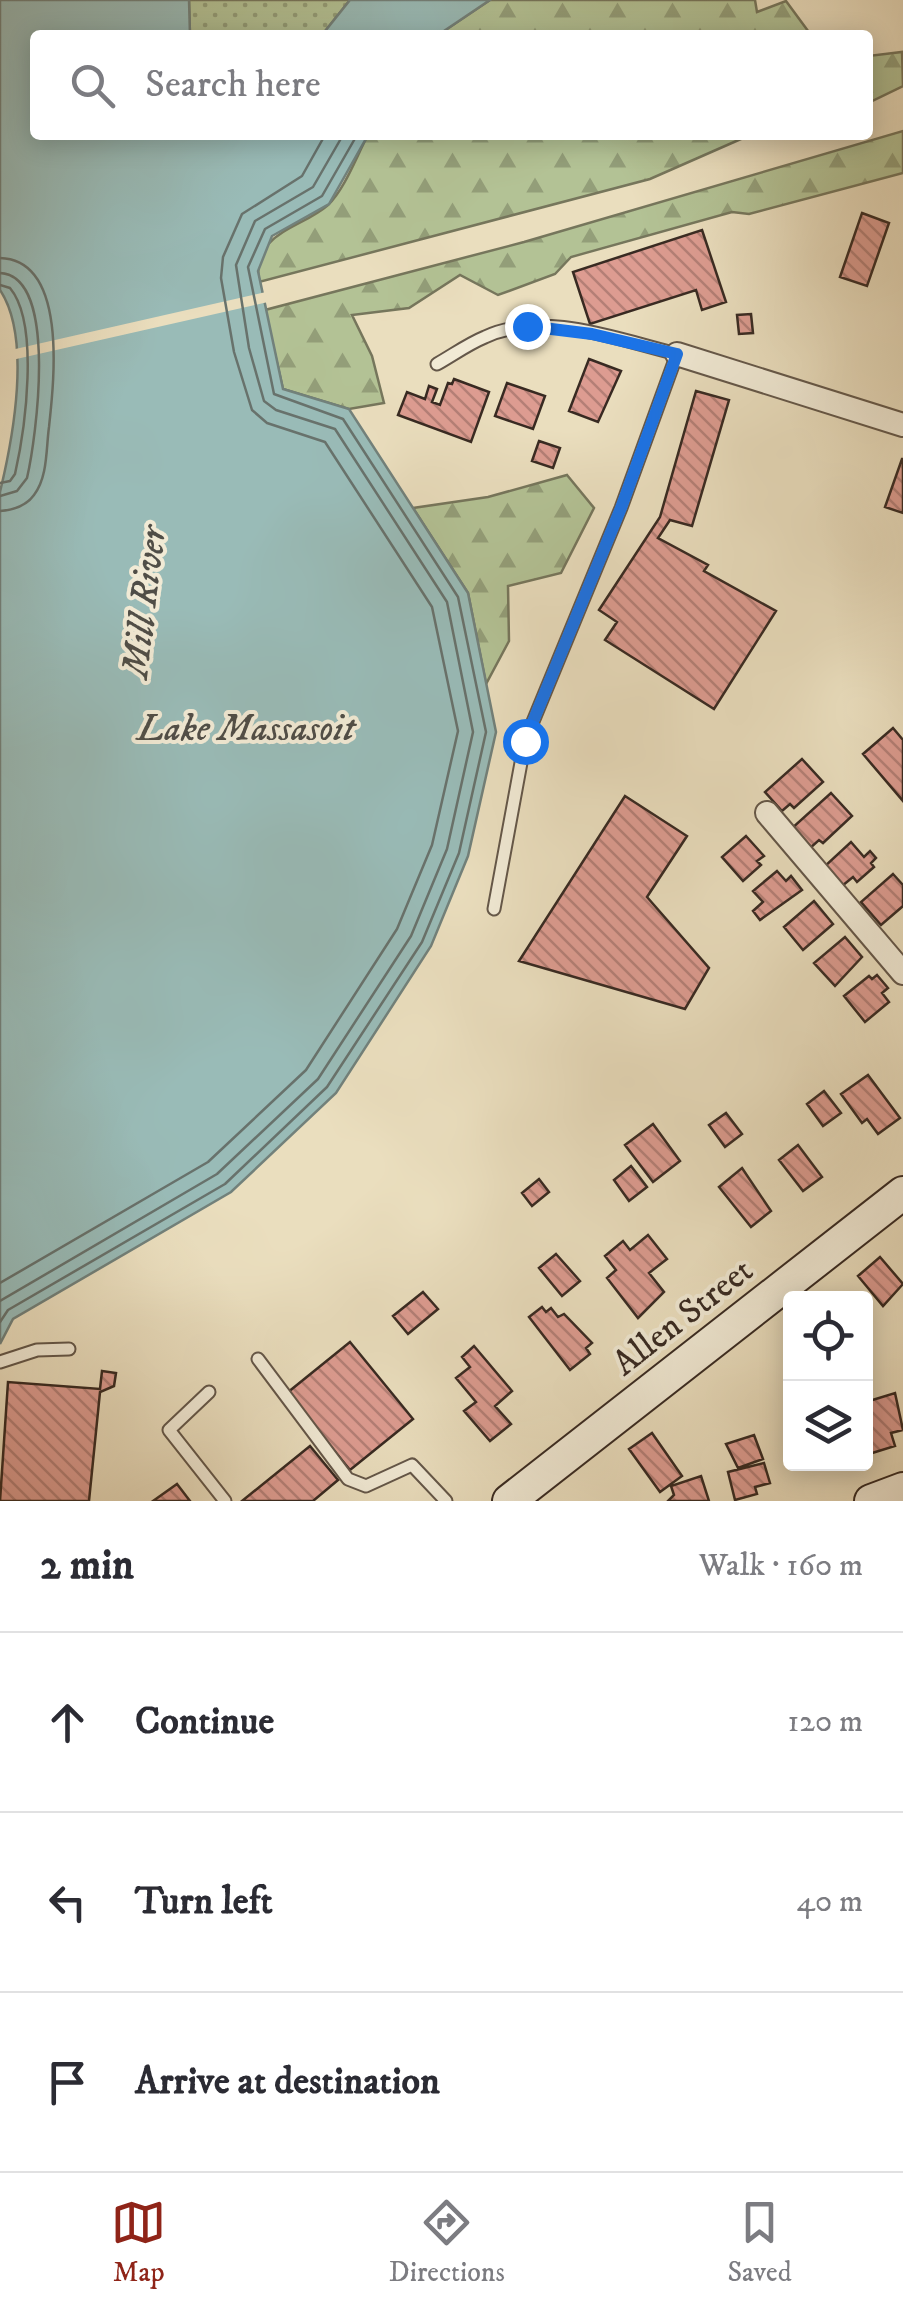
<!DOCTYPE html>
<meta charset="utf-8">
<style>
:root{--surface:#fff;--page:#f2f2f3;--text:#2b2b33;--muted:#7c7c81;--line:#e1e1e2;--accent:#8f2418}
body{margin:0;font-family:"IM FELL DW Pica",serif;background:var(--page);color:var(--text)}
.controls{position:absolute;right:30px;bottom:30px;display:grid;overflow:hidden;border-radius:10px;box-shadow:0 5px 25px #0003}
.controls button{width:90px;height:90px;display:grid;place-items:center;padding:0;border:0;border-bottom:2px solid var(--line);background:var(--surface);color:var(--text);font:50px sans-serif}
.stop{position:absolute;width:30px;height:30px;margin:-22px;border:8px solid #1a73e8;border-radius:50%;background:#fff}
.stop.end{background:#1a73e8;border-color:#fff;box-shadow:0 2px 10px #0008}
.list{margin:0;padding:0;list-style:none}
h2{display:flex;justify-content:space-between;align-items:center;height:130px;margin:0;padding:0 40px;font-size:42px}
h2 small{font-size:32px;font-weight:400;color:var(--muted)}
.list li{display:grid;grid-template-columns:65px 1fr auto;gap:30px;align-items:center;box-sizing:border-box;height:180px;padding:0 40px;border-top:2px solid var(--line)}
.list b{display:block;font-size:38px;white-space:nowrap}
.list em{font-size:32px;font-style:normal;color:var(--muted)}
.icon{flex:none;width:55px;height:55px;fill:none;stroke:currentColor;stroke-width:2;stroke-linecap:round;stroke-linejoin:round}
.map{position:relative;flex:none;width:903px;height:1501px;overflow:hidden}
.search{position:absolute;background:var(--surface);box-shadow:0 5px 25px #0003;left:30px;right:30px;top:30px;height:110px;display:flex;align-items:center;gap:25px;box-sizing:border-box;padding:0 35px;border-radius:10px;color:var(--muted);font-size:38px}
.sheet{height:670px;background:var(--surface)}
nav{display:flex;justify-content:space-around;align-items:center;box-sizing:border-box;height:140px;border-top:2px solid var(--line);background:var(--surface);font-size:28px;color:var(--muted)}
nav a{display:grid;justify-items:center;gap:5px}
nav .on{color:var(--accent)}
.map>svg:first-child{display:block}
.forest{fill:url(#forest-firs);stroke:#76765c;stroke-width:2.5}
.park{fill:url(#park-dots);stroke:#76765c;stroke-width:2.5}
.water{fill:#99bbb7;stroke:#72817b;stroke-width:2.5}
.pier{fill:#eadebe}
.lines{fill:none;stroke-linecap:round;stroke-linejoin:round}
.shore{stroke:#68726c;stroke-width:2.5}
.building{fill:url(#building-back-hatch);stroke:#382a22;stroke-width:2.5}
.lane-casing{stroke:#645749;stroke-width:15}
.street-casing{stroke:#645749;stroke-width:26}
.secondary-casing{stroke:#382a22;stroke-width:36}
.lane{stroke:#f1ead5;stroke-width:11}
.street{stroke:#f1ead5;stroke-width:22}
.secondary{stroke:#f1ead5;stroke-width:32}
.route{stroke:#1a73e8;stroke-width:12}
.labels{text-anchor:middle;stroke-width:8;stroke-linejoin:round;paint-order:stroke}
.street-label{font-size:35px;fill:#382a22;stroke:#f1ead5}
.water-label{font-size:38px;font-style:italic;fill:#504e47;stroke:#f1ead5}
</style>
<div class="map">
<svg width="903" height="1501" viewBox="0 0 903 1501">
<defs>
<pattern id="forest-firs" width="22" height="20" patternUnits="userSpaceOnUse" patternTransform="scale(2.5)"><rect width="22" height="20" fill="#b3c295"/><path d="M5 1l3.5 6h-7zM16 11l3.5 6h-7z" fill="#939e79"/></pattern>
<pattern id="park-dots" width="8" height="8" patternUnits="userSpaceOnUse" patternTransform="scale(2.5)"><rect width="8" height="8" fill="#b3c295"/><path d="M2 2h.1M6 6h.1" fill="none" stroke="#939e79" stroke-width="1.8" stroke-linecap="round"/></pattern>
<pattern id="building-back-hatch" width="6" height="6" patternUnits="userSpaceOnUse" patternTransform="scale(2.5)"><rect width="6" height="6" fill="#dd9c91"/><path d="M-1 5l2 2M0 0l6 6M5-1l2 2" fill="none" stroke="#b47f76"/></pattern>
</defs>
<rect width="100%" height="100%" fill="#eadebe"/>
<filter id="stains"><feTurbulence type="fractalNoise" baseFrequency=".002" numOctaves="4"/><feColorMatrix values="0 0 0 0 .2 0 0 0 0 .09 0 0 0 0 .02 0 0 0 .5 -.17"/></filter>
<radialGradient id="worn" r=".72"><stop offset=".6" stop-color="#630" stop-opacity="0"/><stop offset="1" stop-color="#630" stop-opacity=".3"/></radialGradient>
<path class="forest" d="M490 0H755L757 12 786 1 811 35H438Z
M902 52 903 86 868 103V56Z
M903 131V173L749 214 732 212 571 257 555 274 498 295 460 275 409 308 352 315 372 356 384 403 349 409 283 389 265 310 524 242Z
M368 135H750L650 179 259 282C251 232 301 229 328 205 345 189 357 155 368 135Z
M567 475 594 508 561 573 508 586 509 641 486 684 468 593 413 508 488 497Z"/>
<path class="park" d="M189 0H350L322 35H190Z"/>
<path class="water" d="M0 0H189L190 35H35V135H368L329 204 272 236 258 271 283 389 349 409 468 593 496 732 468 856 431 946 336 1093 231 1192 13 1319 0 1344V492C13 438 32 338 0 290Z
M350 0H490L438 35H322Z"/>
<path class="pier" d="M266 292 268 302 12 360 11 350Z"/>
<g class="lines">
<path class="shore" d="M0 258C68 260 54 381 49 427 46 448 48 477 34 495 26 506 14 510 0 511
M0 273C59 276 36 439 27 478L17 491 0 496
M0 285 10 288C40 324 25 430 15 474L10 481 0 483
M0 1283 208 1162 306 1070 397 929 432 845 458 731 432 607 325 442 267 423 252 410 234 352 221 278 223 257 242 214 302 176 325 135
M0 1301 217 1174 318 1079 411 936 447 849 473 732 447 602 335 429 276 410 264 401 249 348 236 265 255 221 313 187 343 135
M0 1322 8 1310 225 1184 327 1087 422 942 459 853 486 732 458 597 343 419 274 394 248 267 265 229 322 196 357 135"/>
</g>
<path class="building" d="M862 213 889 223 867 286 840 277Z
M702 230 726 302 702 310 696 290 590 324 573 272Z
M751 314 753 333 739 334 737 315Z
M589 359 621 371 598 422 569 411Z
M454 379 489 392 471 442 398 415 407 392 425 399 429 386 437 389 432 402 440 405 448 383 452 384Z
M507 383 545 396 533 429 495 416Z
M696 391 729 400 692 526 670 520 658 538 708 565 704 571 776 611 714 709 605 640 617 622 599 610 660 517Z
M539 441 560 448 553 468 532 461Z
M902 459H903V513L885 507Z
M893 728 903 740V801L863 754Z
M802 759 823 782 794 808 790 804 782 811 765 792Z
M831 793 852 816 823 843 819 840 809 849 791 829Z
M625 796 687 836 647 897 709 968 685 1009 519 961Z
M746 836 764 856 757 861 761 865 743 881 722 857Z
M851 842 864 857 870 851 876 858 871 863 874 867 857 882 853 877 842 886 825 866Z
M777 871 786 881 791 876 802 890 760 920 753 911 763 902 753 891Z
M893 874 903 885V906L881 925 861 902Z
M814 901 833 924 803 950 784 927Z
M845 937 862 957 835 986 814 963Z
M877 975 888 988 882 993 889 1002 865 1022 844 996 869 976 872 979Z
M868 1075 900 1118 878 1134 867 1119 862 1123 841 1094Z
M824 1091 841 1113 823 1126 807 1104Z
M726 1113 742 1134 725 1147 709 1125Z
M653 1124 680 1161 653 1182 625 1145Z
M798 1145 822 1177 803 1191 779 1160Z
M631 1166 647 1187 629 1201 614 1180Z
M742 1168 771 1211 751 1227 719 1187Z
M539 1179 549 1192 532 1206 522 1193Z
M648 1235 667 1259 649 1273 664 1292 638 1318 607 1278 616 1270 605 1256 623 1241 630 1250Z
M556 1254 580 1281 562 1296 539 1268Z
M880 1257 903 1284 883 1306 858 1276Z
M423 1292 438 1309 408 1334 393 1316Z
M542 1307 546 1312 551 1308 558 1317 564 1314 592 1343 586 1348 590 1354 570 1370 529 1317Z
M350 1342 413 1419 350 1470 287 1393Z
M474 1346 512 1391 495 1406 511 1424 490 1441 464 1411 476 1402 456 1378 470 1367 462 1357Z
M102 1371 116 1373 114 1386 100 1392 89 1501H0L8 1382 100 1389Z
M895 1393 903 1430 891 1433 895 1446 869 1454 866 1402Z
M652 1433 682 1476 660 1492 629 1449Z
M754 1435 763 1459 738 1468 726 1444Z
M310 1446 338 1480 313 1501H242Z
M764 1463 770 1483 755 1487 757 1494 735 1500 728 1472Z
M701 1476 709 1501H668L674 1495 671 1486Z
M177 1484 190 1501H153Z"/>
<g class="lines">
<g class="lane-casing">
<path id="lane" d="M437 364C453 355 468 344 485 337 543 310 619 340 677 354L621 508 525 741 494 909
M258 1359 348 1479 366 1486 412 1465 446 1501
M0 1362 37 1350 69 1349
M209 1392 169 1430 225 1501"/>
</g>
<g class="street-casing">
<path id="street" d="M677 354 903 425
M767 813 903 973"/>
</g>
<g class="secondary-casing">
<path id="secondary" d="M509 1501 903 1193
M871 1501 903 1489"/>
</g>
<use href="#lane" class="lane"/>
<use href="#street" class="street"/>
<use href="#secondary" class="secondary"/>
</g>
<g class="lines">
<path class="route" d="M525 741 621 508 677 354 592 334 527 326"/>
</g>
<g class="labels">
<g class="street-label">
<text transform="translate(682 1316) rotate(-38)" y="12">Allen Street</text>
</g>
<g class="water-label">
<text transform="translate(143 602) rotate(-83)" y="13">Mill River</text>
<text x="246" y="740">Lake Massasoit</text>
</g>
</g>
<rect width="100%" height="100%" filter="url(#stains)"/>
<rect width="100%" height="100%" fill="url(#worn)"/>
</svg>
<div class="controls">
<button><svg class="icon" aria-label="locate" viewBox="0 0 24 24"><circle cx="12" cy="12" r="6"/><path d="M12 2v4M12 18v4M2 12h4M18 12h4"/></svg></button>
<button><svg class="icon" aria-label="layers" viewBox="0 0 24 24"><path d="M12 4l9 5-9 5-9-5zM3 14l9 5 9-5"/></svg></button>
</div>
<div class="stop" style="left:525px;top:741px"></div>
<div class="stop end" style="left:527px;top:326px"></div>
<div class="search"><svg class="icon" aria-label="search" viewBox="0 0 24 24"><circle cx="10" cy="10" r="6"/><path d="M15 15l6 6"/></svg>Search here</div>
</div>
<section class="sheet">
<h2>2 min<small>Walk · 160 m</small></h2>
<ul class="list">
<li><svg class="icon" aria-label="ahead" viewBox="0 0 24 24"><path d="M12 20V5M6 11l6-6 6 6"/></svg><div><b>Continue</b></div><em>120 m</em></li>
<li><svg class="icon" aria-label="left" viewBox="0 0 24 24"><path d="M17 20v-9H6M10 6l-5 5 5 5"/></svg><div><b>Turn left</b></div><em>40 m</em></li>
<li><svg class="icon" aria-label="arrive" viewBox="0 0 24 24"><path d="M6 21V4h12l-3 4 3 4H6"/></svg><div><b>Arrive at destination</b></div></li>
</ul>
</section>
<nav>
<a class="on"><svg class="icon" aria-label="map" viewBox="0 0 24 24"><path d="M3 6l6-2 6 2 6-2v14l-6 2-6-2-6 2zM9 4v14M15 6v14"/></svg>Map</a>
<a><svg class="icon" aria-label="directions" viewBox="0 0 24 24"><path d="M12 3l9 9-9 9-9-9zM9 14v-3h6M13 9l2 2-2 2"/></svg>Directions</a>
<a><svg class="icon" aria-label="saved" viewBox="0 0 24 24"><path d="M7 4h10v16l-5-4-5 4z"/></svg>Saved</a>
</nav>
